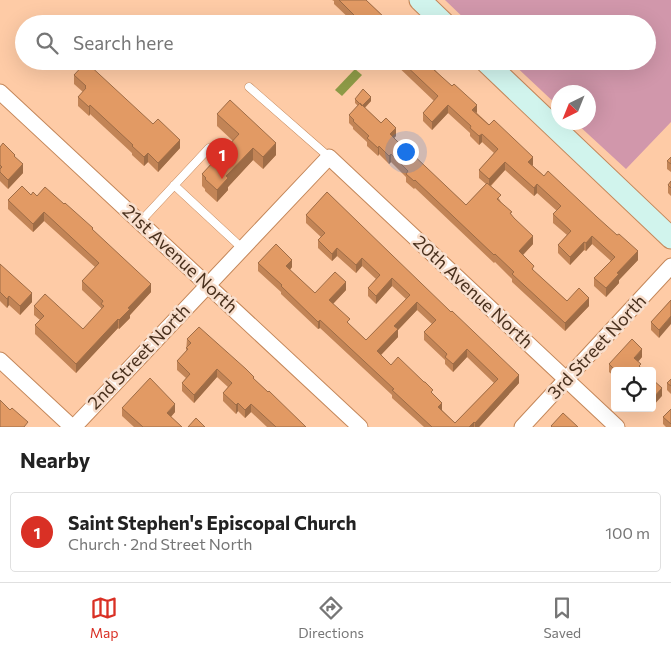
<!DOCTYPE html>
<meta charset="utf-8">
<style>
:root{--surface:#fff;--page:#f2f2f2;--text:#222;--muted:#767676;--line:#e0e0e0;--accent:#d93025}
body{margin:0;font-family:Commissioner,sans-serif;background:var(--page);color:var(--text)}
.controls{position:absolute;right:15px;bottom:15px;display:grid;overflow:hidden;border-radius:5px;box-shadow:0 5px 20px #0002}
.controls button{width:45px;height:45px;display:grid;place-items:center;padding:0;border:0;border-bottom:1px solid var(--line);background:var(--surface);color:var(--text);font:25px sans-serif}
.compass{position:absolute;left:551px;top:85px;width:45px;height:45px;border-radius:50%;background:var(--surface);box-shadow:0 5px 20px #0002;rotate:223deg}
.you{position:absolute;left:405px;top:151px;width:18px;height:18px;margin:-12px;border:4px solid #fff;border-radius:50%;background:#1a73e8;box-shadow:0 0 0 8px #1a73e833}
.badge{display:grid;place-items:center;width:32px;height:32px;border-radius:50%;background:var(--accent);color:#fff;font-size:16px;font-weight:700}
.pin{position:absolute;translate:-50% -41px;filter:drop-shadow(0 1px 2px #0008)}
.pin::after{content:'';position:absolute;top:26px;width:18px;height:15px;background:inherit;clip-path:polygon(0 0,100% 0,50% 100%)}
.list{margin:0;padding:0;list-style:none}
h2{display:flex;justify-content:space-between;align-items:center;height:65px;margin:0;padding:0 20px;font-size:21px}
h2 small{font-size:16px;font-weight:400;color:var(--muted)}
.list li{display:grid;grid-template-columns:32px 1fr auto;gap:15px;align-items:center;box-sizing:border-box;height:80px;margin:0 10px 10px;padding:0 10px;border:1px solid var(--line);border-radius:5px}
.list b{display:block;font-size:19px;white-space:nowrap}
.list p{margin:0;font-size:16px;white-space:nowrap;color:var(--muted)}
.list em{font-size:16px;font-style:normal;color:var(--muted)}
.icon{flex:none;width:28px;height:28px;fill:none;stroke:currentColor;stroke-width:2;stroke-linecap:round;stroke-linejoin:round}
.map{position:relative;flex:none;width:671px;height:427px;overflow:hidden}
.search{position:absolute;background:var(--surface);box-shadow:0 5px 20px #0002;left:15px;right:15px;top:15px;height:55px;display:flex;align-items:center;gap:12px;box-sizing:border-box;padding:0 18px;border-radius:28px;color:var(--muted);font-size:19px}
.sheet{height:155px;background:var(--surface)}
nav{display:flex;justify-content:space-around;align-items:center;box-sizing:border-box;height:70px;border-top:1px solid var(--line);background:var(--surface);font-size:14px;color:var(--muted)}
nav a{display:grid;justify-items:center;gap:2px}
nav .on{color:var(--accent)}
.map>svg:first-child{display:block}
.green{fill:#d197ab}
.water{fill:#8e9b47}
.lines{fill:none;stroke-linecap:round;stroke-linejoin:round}
.lane-casing{stroke:#c4875a;stroke-width:9}
.street-casing{stroke:#c4875a;stroke-width:17}
.secondary-casing{stroke:#c4875a;stroke-width:23}
.lane{stroke:#fff;stroke-width:8}
.street{stroke:#fff;stroke-width:15}
.secondary{stroke:#d1f4ed;stroke-width:21}
.wall{fill:#c28456;fill-rule:evenodd}
.shaded-wall{fill:#9e6c46}
.building{fill:#e29a64;stroke:#9e6c46;fill-rule:evenodd}
.labels{text-anchor:middle;stroke-width:5;stroke-linejoin:round;paint-order:stroke}
.street-label{font-size:18px;fill:#49301d;stroke:#f8decc}
</style>
<div class="map">
<svg width="671" height="427" viewBox="0 0 671 427">
<rect width="100%" height="100%" fill="#fecba6"/>
<path class="green" d="M445 0H671V122L626 169 576 123 588 122V92H558V106L510 61H647V24H470Z"/>
<path class="water" d="M355 69 362 75 342 96 335 90Z"/>
<g class="lines">
<g class="lane-casing">
<path id="lane" d="M249 87 329 157
M174 185 243 249
M140 222 209 148"/>
</g>
<g class="street-casing">
<path id="street" d="M0 92 360 427
M0 360 72 427
M74 427 329 157 617 427
M522 427 671 266"/>
</g>
<g class="secondary-casing">
<path id="secondary" d="M420 0 445 24
M485 61 671 238"/>
</g>
<use href="#lane" class="lane"/>
<use href="#street" class="street"/>
<use href="#secondary" class="secondary"/>
</g>
<path class="wall" d="M332 0H366L386 19 393 24H353V22L334 4V1Z
M135 61H146L141 66Z
M392 61H429L435 70 477 113 533 166 638 260 619 280V283L606 297 594 286V278L611 261 592 244 586 251 584 250 570 265 558 253V245L567 235 553 223V214L557 211 537 193 534 196 505 170 491 186 501 202 533 244 523 255 534 271 567 301 589 306 565 331 512 282V279L495 262 494 263 415 188 414 189 406 182V177L391 162 389 164 379 154 378 156 367 146V142L353 129V127L349 123V115L358 106 355 103V99L371 101 365 108 396 136 394 138 466 205 486 184 479 178V170L494 153 482 142 479 145 470 136V133L448 113 432 130 423 121V113L434 101Z
M74 75 180 148 158 172 148 162 144 166 132 155V153L90 114 89 116 78 106V97L83 92 74 84Z
M217 114 276 155 263 169 253 160 228 187V190L217 202 205 191V189L202 186V174L233 141 217 126Z
M0 147 15 157 23 173 8 189 0 181Z
M671 157V172L667 169V161Z
M671 181V196L668 193V185Z
M327 192 519 383 479 427H424L392 398V395L320 328 318 329 281 294V292L258 271V263L292 267 290 270 315 293 346 290 333 304 350 325 366 340 406 299 392 286 376 304 368 296V288L376 279 362 266 356 273 337 256 332 261 318 248V240L321 237 306 223V215ZM417 310 432 324 424 332V340L445 360V364L453 372 467 357 494 383 455 423 442 410 433 394 391 365 381 355 398 337V330Z
M31 195 37 196 64 204 93 230 151 292 130 315V318L119 329 118 328 76 373 35 334V325L40 320 34 315V306L83 329 101 310V308L82 290V281L95 267 44 221 33 232 8 209V200Z
M0 264 32 302 20 315 9 305 7 308 0 301Z
M671 300 659 338 651 330V322Z
M187 339 254 379 306 427H267L251 412 245 418 238 411 236 414 223 401V393L228 387 217 377 194 403 182 391V383L186 378 177 370V361L186 352Z
M642 357 638 362 641 368 644 371H615V377L609 372V364Z
M671 379V394L667 390V383Z
M122 408 175 412 171 417 182 427H134L122 416Z
M671 409V427H666L663 424V417Z"/>
<path class="shaded-wall" d="M142 61H146L141 66V62Z
M371 97V101L362 110V106Z
M90 105V114L89 116V107Z
M448 105V113L432 130V122Z
M477 105V113L472 110Z
M396 128V136L390 142V134Z
M482 134V142L479 145V136Z
M180 140V148L158 172V163Z
M276 143V155L263 169V157Z
M379 146V154L378 156V148Z
M253 148V160L228 187V190L217 202V190L226 176Z
M148 153V162L144 166V157Z
M391 154V162L389 164V156Z
M533 157V165L528 170V162Z
M505 162V170L489 187V179Z
M23 164V173L8 189V180Z
M537 184V193L534 196V188Z
M44 212V221L33 232V224Z
M533 236V244L519 259V251Z
M592 236V244L586 251V243Z
M584 242V250L570 265V257Z
M337 248V256L332 261V254Z
M638 251V260L619 280V283L606 297V288L617 273Z
M362 258V266L356 273V265Z
M292 260V267L286 274V266Z
M392 278V286L376 304V296Z
M346 282V290L329 308V300Z
M151 284V292L130 315V318L119 329V320L128 308Z
M32 293V302L20 315V306Z
M9 296V305L7 308V299Z
M589 298V306L565 331V323Z
M417 302V310L398 330V337L377 359V351L394 326Z
M671 316V324L659 338V330Z
M118 319V328L76 373V364Z
M320 320V328L318 329V322Z
M467 349V357L453 372V364Z
M642 349V357L634 366V358Z
M217 369V377L194 403V395Z
M519 375V383L479 427H475V423Z
M662 388V396L652 407V399Z
M238 403V411L236 414V405Z
M442 403V411L438 407Z
M175 404V412L167 421V413Z
M251 404V412L245 418V410Z
M474 422V427H469Z"/>
<path class="building" d="M339 0H366L386 19 388 18 393 24H355L353 22 357 18Z
M401 61H429L435 67 433 69 452 86 454 84 477 105 472 110 489 125 494 120 533 157 528 162 544 176 548 171 597 217 617 235 619 234 638 251 617 273 619 274 606 288 594 278 615 257 592 236 586 243 584 242 570 257 558 245 571 231 553 214 561 206 537 184 534 188 505 162 489 179 479 170 498 149 482 134 479 136 470 128 471 126 448 105 432 122 423 113 438 96Z
M86 62 153 124 158 119 180 140 158 163 148 153 144 157 132 146 133 145 90 105 89 107 78 97 86 88 85 87 86 86 74 75Z
M363 89 371 97 362 106 355 99Z
M230 100 276 143 263 157 253 148 226 176 228 178 217 190 205 179 206 178 202 174 239 134 217 114Z
M360 103 381 123 386 118 396 128 390 134 405 149 406 148 466 205 487 183 501 195 497 199 512 212 510 213 514 218 533 236 519 251 534 266 532 269 567 301 579 288 589 298 565 323 512 274 514 272 495 254 494 255 415 180 414 181 406 174 408 171 391 154 389 156 379 146 378 148 367 138 369 136 353 121 354 120 349 115Z
M3 143 15 155 14 156 23 164 8 180 0 172V169L2 167 0 165V147Z
M671 157V164L667 161Z
M671 181V188L668 185Z
M22 186 31 195 33 192 37 196 45 187 64 204 65 203 93 228 92 229 151 284 128 308 130 309 119 320 118 319 76 364 35 325 44 316 34 306 45 294 83 329 104 306 101 304 103 301 82 281 99 263 44 212 33 224 8 200Z
M327 192 392 255 451 312 452 311 519 375 475 423 474 422 469 427H432L392 390 394 389 320 320 318 322 281 286 282 285 258 263 276 244 292 260 286 266 315 293 335 272 346 282 329 300 350 319 347 322 366 340 410 295 392 278 376 296 368 288 380 275 362 258 356 265 337 248 332 254 318 240 325 233 306 215ZM417 302 436 320 424 332 447 354 445 357 453 364 467 349 498 379 455 423 438 407 442 403 431 392 433 390 425 382H424L398 357 391 365 377 351 398 329 394 326Z
M0 264 32 293 20 306 9 296 7 299 0 292Z
M671 300V316L659 330 651 322Z
M199 327 246 369 254 377 253 378 268 392 269 391 306 427H276L251 404 245 410 238 403 236 405 223 393 232 383 217 369 194 395 182 383 190 374 177 361 188 349 186 348 191 343 187 339Z
M632 339 642 349 634 358 641 364 639 366 644 371H616L609 364Z
M150 378 175 404 167 413 182 427H143L122 408Z
M652 379 662 388 652 399Z
M671 379V386L667 383Z
M0 400 10 410 12 408 28 422 24 427H0Z
M671 409V424L663 417Z
M563 413 578 427H552L551 426Z
M196 418 205 427H188Z"/>
<g class="labels">
<g class="street-label">
<text transform="translate(180 259) rotate(43)" y="6">21st Avenue North</text>
<text transform="translate(473 292) rotate(43)" y="6">20th Avenue North</text>
<text transform="translate(597 347) rotate(-47)" y="6">3rd Street North</text>
<text transform="translate(139 357) rotate(-46)" y="6">2nd Street North</text>
</g>
</g>
</svg>
<div class="controls">
<button><svg class="icon" aria-label="locate" viewBox="0 0 24 24"><circle cx="12" cy="12" r="6"/><path d="M12 2v4M12 18v4M2 12h4M18 12h4"/></svg></button>
</div>
<svg class="compass" viewBox="-18 -18 36 36"><path d="M0-13l5 13h-10z" fill="#e53935"/><path d="M0 13l5-13h-10z" fill="#767676"/></svg>
<div class="you"></div>
<div class="pin badge" style="left:222px;top:179px">1</div>
<div class="search"><svg class="icon" aria-label="search" viewBox="0 0 24 24"><circle cx="10" cy="10" r="6"/><path d="M15 15l6 6"/></svg>Search here</div>
</div>
<section class="sheet">
<h2>Nearby<small></small></h2>
<ul class="list">
<li><span class="badge">1</span><div><b>Saint Stephen's Episcopal Church</b><p>Church · 2nd Street North</p></div><em>100 m</em></li>
</ul>
</section>
<nav>
<a class="on"><svg class="icon" aria-label="map" viewBox="0 0 24 24"><path d="M3 6l6-2 6 2 6-2v14l-6 2-6-2-6 2zM9 4v14M15 6v14"/></svg>Map</a>
<a><svg class="icon" aria-label="directions" viewBox="0 0 24 24"><path d="M12 3l9 9-9 9-9-9zM9 14v-3h6M13 9l2 2-2 2"/></svg>Directions</a>
<a><svg class="icon" aria-label="saved" viewBox="0 0 24 24"><path d="M7 4h10v16l-5-4-5 4z"/></svg>Saved</a>
</nav>
